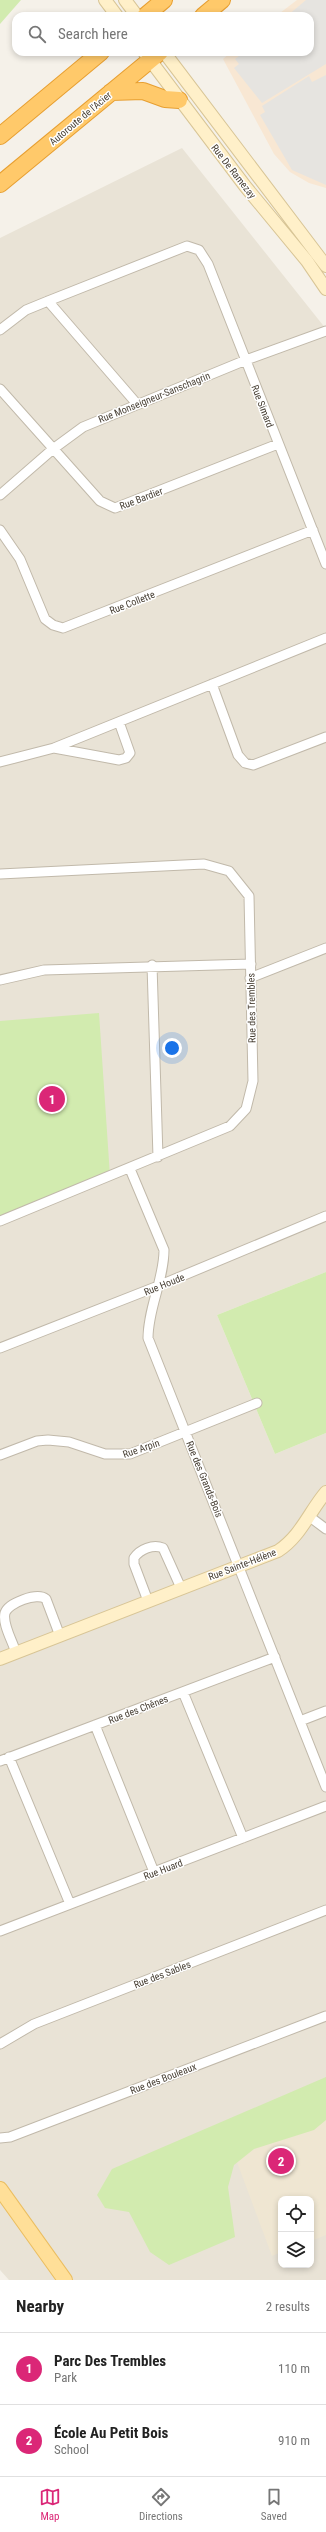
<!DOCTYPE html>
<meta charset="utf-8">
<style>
:root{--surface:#fff;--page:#f2f2f2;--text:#222;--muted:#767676;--line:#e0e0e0;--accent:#db2777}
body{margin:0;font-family:"Roboto Condensed",sans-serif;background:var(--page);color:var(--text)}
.controls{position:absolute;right:12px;bottom:12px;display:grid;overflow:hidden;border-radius:8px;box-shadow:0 2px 6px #0003}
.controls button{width:36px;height:36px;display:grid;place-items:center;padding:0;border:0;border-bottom:1px solid var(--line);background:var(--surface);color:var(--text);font:20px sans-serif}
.you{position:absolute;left:172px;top:1048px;width:14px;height:14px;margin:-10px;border:3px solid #fff;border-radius:50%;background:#1a73e8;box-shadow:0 0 0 6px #1a73e833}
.badge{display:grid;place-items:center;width:26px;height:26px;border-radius:50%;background:var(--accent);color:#fff;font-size:13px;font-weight:700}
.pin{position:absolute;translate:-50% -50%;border:2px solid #fff;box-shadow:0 1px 4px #0006}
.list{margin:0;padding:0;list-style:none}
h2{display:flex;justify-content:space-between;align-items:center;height:52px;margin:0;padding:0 16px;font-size:17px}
h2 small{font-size:13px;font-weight:400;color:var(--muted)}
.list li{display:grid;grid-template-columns:26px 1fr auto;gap:12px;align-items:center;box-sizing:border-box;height:72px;padding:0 16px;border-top:1px solid var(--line)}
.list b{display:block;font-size:15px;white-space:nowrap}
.list p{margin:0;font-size:13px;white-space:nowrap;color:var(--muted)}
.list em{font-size:13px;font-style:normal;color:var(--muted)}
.icon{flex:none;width:22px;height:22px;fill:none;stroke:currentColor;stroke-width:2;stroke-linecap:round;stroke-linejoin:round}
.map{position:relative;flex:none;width:326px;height:2280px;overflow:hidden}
.search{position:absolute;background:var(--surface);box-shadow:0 2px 6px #0003;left:12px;right:12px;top:12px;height:44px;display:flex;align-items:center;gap:10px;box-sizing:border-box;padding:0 14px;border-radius:12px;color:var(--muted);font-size:15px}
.sheet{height:196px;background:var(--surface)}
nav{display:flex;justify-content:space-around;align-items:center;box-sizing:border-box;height:56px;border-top:1px solid var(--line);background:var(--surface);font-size:11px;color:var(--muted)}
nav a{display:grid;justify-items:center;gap:2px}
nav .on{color:var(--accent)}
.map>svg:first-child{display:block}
.residential{fill:#e9e3d6;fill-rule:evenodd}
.commercial{fill:#f8e7d3}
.education{fill:#efe6d2}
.green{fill:#d2ebaf}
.parking{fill:#e6e4e0}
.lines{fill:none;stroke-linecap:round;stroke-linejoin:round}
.street-casing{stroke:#c1b9aa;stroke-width:11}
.secondary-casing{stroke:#d8c596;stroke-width:14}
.primary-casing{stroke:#ebbe61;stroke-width:16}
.highway-casing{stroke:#e79f31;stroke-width:18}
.street{stroke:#fff;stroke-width:9}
.secondary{stroke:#fff0c9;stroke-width:12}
.primary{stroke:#ffdf98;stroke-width:14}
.highway{stroke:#ffc96a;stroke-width:16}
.labels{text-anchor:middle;stroke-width:3;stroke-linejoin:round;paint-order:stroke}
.street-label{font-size:10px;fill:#494136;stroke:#fff}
</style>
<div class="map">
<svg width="326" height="2280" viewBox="0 0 326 2280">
<rect width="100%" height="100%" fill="#f5f1e9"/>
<path class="residential" d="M182 148 326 329V1272L217 1315 275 1454 326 1433V2280H9L0 2270V238ZM281 2199H311V2265H281Z"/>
<path class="commercial" d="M297 0H326V188L309 183 290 172 274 154 223 59 231 52H310V16H276Z"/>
<path class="education" d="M326 2083V2235L311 2241V2199H281V2252L272 2256 222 2122Z"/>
<path class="green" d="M0 0H21L0 24Z
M99 1013 110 1176 0 1221V1021Z
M326 1272V1433L275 1454 217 1315Z
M326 2077V2120L314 2130 254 2149 234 2165 228 2187 235 2237 169 2265 150 2252 129 2212 105 2208 97 2195 112 2169Z"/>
<path class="parking" d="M306 0H326V64L262 103 234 68 239 64 235 59 244 52H310V16H287Z
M326 75V185L292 170 260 115 265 112 262 106 309 76 312 82Z"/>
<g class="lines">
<g class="street-casing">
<path id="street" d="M48 301 137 404
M0 330 26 310 48 301 187 246 199 250 208 264 326 564
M0 389 100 501 115 508 278 444
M0 495 53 449 83 427 246 360 326 331
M0 530 20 559 45 619 53 625 63 628 313 530
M212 684 238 755 245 763 253 765 326 737
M54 748 119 760 126 758 130 753 119 722
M0 762 54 748 326 638
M0 874 204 864 229 871 249 896 253 1081 246 1109 230 1126 0 1221
M152 965 158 1157
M250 978 326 948
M0 980 44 970 251 964
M130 1169 164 1250C164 1280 148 1308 148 1338L326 1787
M0 1348 158 1286 326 1216
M0 1455 37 1441 48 1440 69 1442 105 1454H130L257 1403
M310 1517 326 1529
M148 1601 134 1564V1558C140 1549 153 1544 163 1548L181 1588
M16 1653C13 1642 2 1624 5 1613 8 1603 37 1592 46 1599L60 1636
M183 1692 243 1838
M300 1721 326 1711
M95 1725 154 1872
M9 1757 70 1904
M0 1761 275 1657
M0 1931 326 1806
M0 2044 34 2024 326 1910
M0 2138 10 2137 326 2016"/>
</g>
<g class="secondary-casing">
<path id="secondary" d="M105 0 117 16
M125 0 137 16
M144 52 245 186 307 261 326 289
M164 52 326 266
M0 1659 278 1551C301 1536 309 1512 326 1492"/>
</g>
<g class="primary-casing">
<path id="primary" d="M0 2189 65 2280"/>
</g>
<g class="highway-casing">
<path id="highway" d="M145 16 164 0
M203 16 222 0
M111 92 143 91 165 99 179 100
M0 136 101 52
M0 184 160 52"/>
</g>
<use href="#street" class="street"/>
<use href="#secondary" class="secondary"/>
<use href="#primary" class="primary"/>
<use href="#highway" class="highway"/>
</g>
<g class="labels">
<g class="street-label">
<text transform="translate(80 118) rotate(-40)" y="4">Autoroute de l'Acier</text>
<text transform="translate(234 171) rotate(52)" y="4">Rue De Ramezay</text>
<text transform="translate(154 397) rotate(-22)" y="4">Rue Monseigneur-Sanschagrin</text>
<text transform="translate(263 406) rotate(69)" y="4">Rue Simard</text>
<text transform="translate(141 498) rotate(-21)" y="4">Rue Bardier</text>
<text transform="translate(132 602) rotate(-21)" y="4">Rue Collette</text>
<text transform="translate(251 1008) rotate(-91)" y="4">Rue des Trembles</text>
<text transform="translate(164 1284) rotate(-22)" y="4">Rue Houde</text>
<text transform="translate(141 1448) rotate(-19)" y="4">Rue Arpin</text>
<text transform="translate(205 1479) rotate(68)" y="4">Rue des Grands-Bois</text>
<text transform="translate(242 1564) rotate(-21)" y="4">Rue Sainte-Hélène</text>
<text transform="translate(138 1709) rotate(-21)" y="4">Rue des Chênes</text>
<text transform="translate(163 1869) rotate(-21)" y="4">Rue Huard</text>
<text transform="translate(162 1974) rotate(-21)" y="4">Rue des Sables</text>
<text transform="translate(163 2078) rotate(-21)" y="4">Rue des Bouleaux</text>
</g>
</g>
</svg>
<div class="controls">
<button><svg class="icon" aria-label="locate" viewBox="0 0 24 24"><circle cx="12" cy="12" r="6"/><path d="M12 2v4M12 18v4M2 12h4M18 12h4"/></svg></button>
<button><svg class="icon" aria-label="layers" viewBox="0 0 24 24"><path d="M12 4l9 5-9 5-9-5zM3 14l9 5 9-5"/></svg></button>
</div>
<div class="you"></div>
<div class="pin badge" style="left:52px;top:1099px">1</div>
<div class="pin badge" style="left:281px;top:2161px">2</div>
<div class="search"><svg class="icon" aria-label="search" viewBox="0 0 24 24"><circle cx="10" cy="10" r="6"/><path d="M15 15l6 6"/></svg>Search here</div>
</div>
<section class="sheet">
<h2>Nearby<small>2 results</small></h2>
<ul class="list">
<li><span class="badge">1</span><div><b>Parc Des Trembles</b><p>Park</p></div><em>110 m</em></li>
<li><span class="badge">2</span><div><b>École Au Petit Bois</b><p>School</p></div><em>910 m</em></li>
</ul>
</section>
<nav>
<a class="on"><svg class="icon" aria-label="map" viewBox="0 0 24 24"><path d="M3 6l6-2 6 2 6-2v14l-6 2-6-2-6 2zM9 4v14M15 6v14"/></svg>Map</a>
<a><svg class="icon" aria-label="directions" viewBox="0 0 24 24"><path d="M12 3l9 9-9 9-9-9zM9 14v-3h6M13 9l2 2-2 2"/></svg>Directions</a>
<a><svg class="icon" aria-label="saved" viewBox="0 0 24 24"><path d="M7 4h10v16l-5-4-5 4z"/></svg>Saved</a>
</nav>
